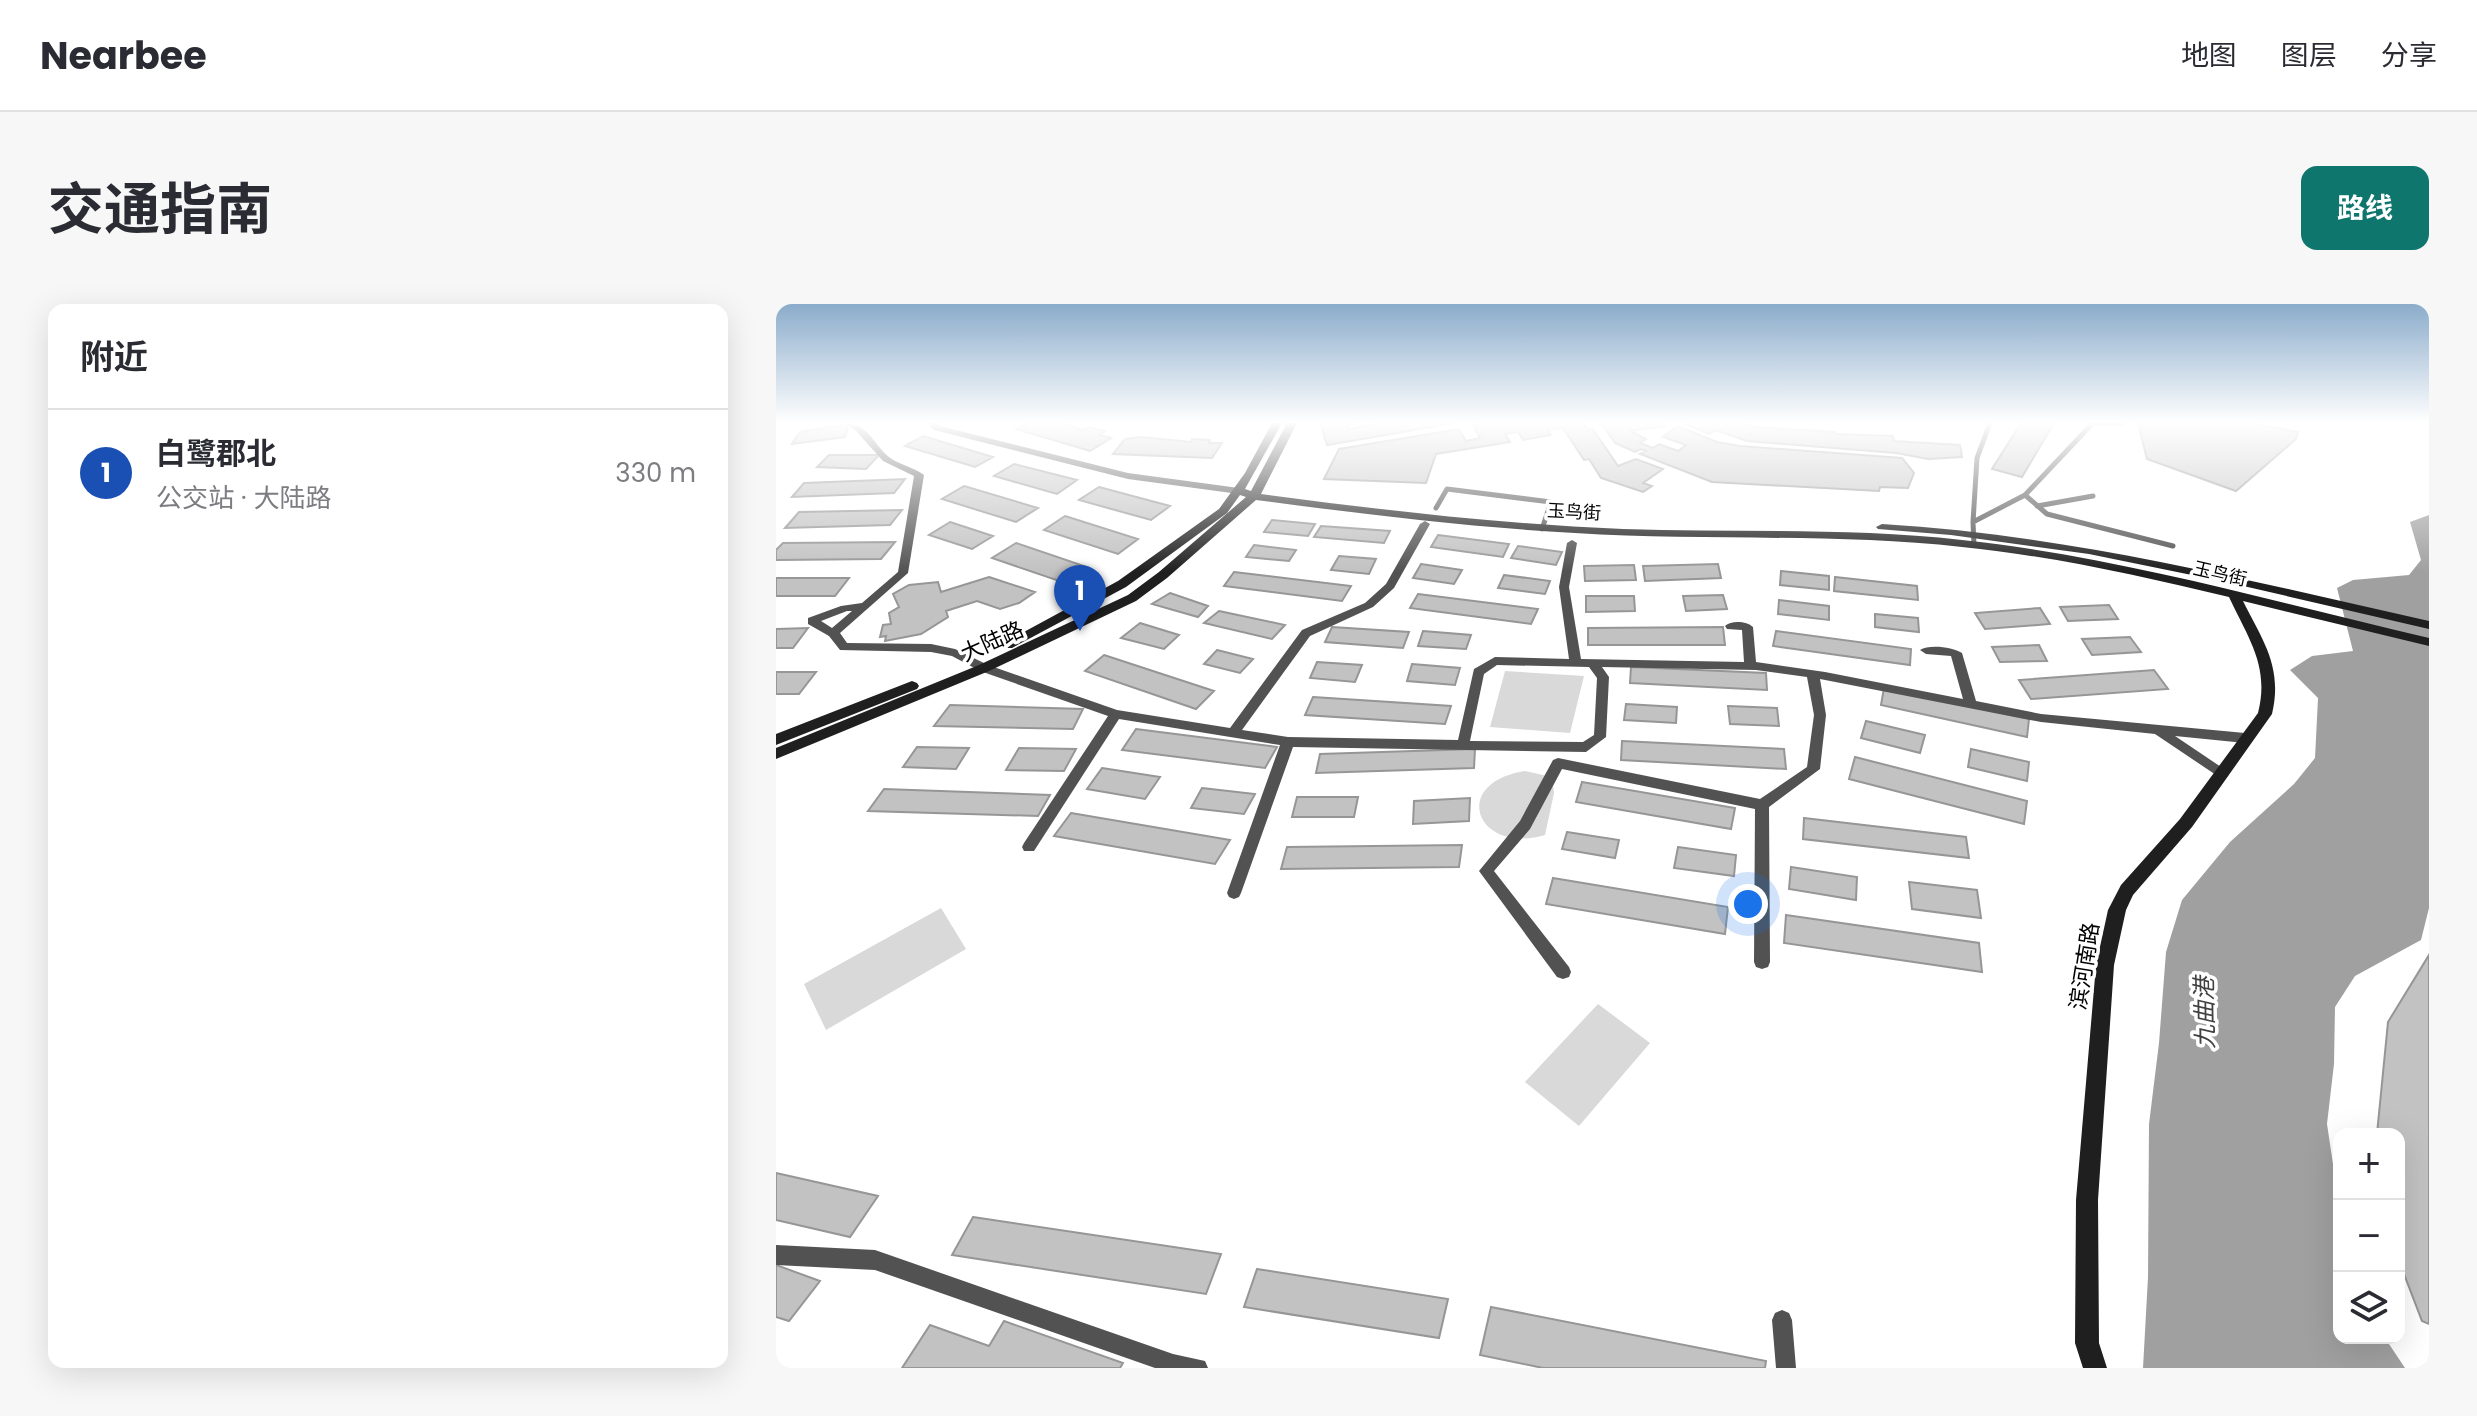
<!DOCTYPE html>
<html lang="zh">
<meta charset="utf-8">
<style>
:root{--surface:#fff;--page:#f7f7f7;--text:#2b2b33;--muted:#7c7c81;--line:#e1e1e2;--accent:#0f766e}
body{margin:0;font-family:Poppins,"Noto Sans SC",sans-serif;background:var(--page);color:var(--text)}
.controls{position:absolute;right:24px;bottom:24px;display:grid;overflow:hidden;border-radius:16px;box-shadow:0 8px 32px #0002}
.controls button{width:72px;height:72px;display:grid;place-items:center;padding:0;border:0;border-bottom:2px solid var(--line);background:var(--surface);color:var(--text);font:40px sans-serif}
.you{position:absolute;left:972px;top:600px;width:28px;height:28px;margin:-20px;border:6px solid #fff;border-radius:50%;background:#1a73e8;box-shadow:0 0 0 12px #1a73e833}
.badge{display:grid;place-items:center;width:52px;height:52px;border-radius:50%;background:var(--accent);color:#fff;font-size:26px;font-weight:700}
.pin{position:absolute;translate:-50% -66px;filter:drop-shadow(0 2px 4px #0008)}
.pin::after{content:'';position:absolute;top:42px;width:28px;height:24px;background:inherit;clip-path:polygon(0 0,100% 0,50% 100%)}
.list{margin:0;padding:0;list-style:none}
h2{display:flex;justify-content:space-between;align-items:center;height:104px;margin:0;padding:0 32px;font-size:34px}
h2 small{font-size:26px;font-weight:400;color:var(--muted)}
.list li{display:grid;grid-template-columns:52px 1fr auto;gap:24px;align-items:center;box-sizing:border-box;height:128px;padding:0 32px;border-top:2px solid var(--line)}
.list b{display:block;font-size:30px;white-space:nowrap}
.list p{margin:0;font-size:26px;white-space:nowrap;color:var(--muted)}
.list em{font-size:26px;font-style:normal;color:var(--muted)}
.icon{flex:none;width:44px;height:44px;fill:none;stroke:currentColor;stroke-width:2;stroke-linecap:round;stroke-linejoin:round}
.map{position:relative;flex:none;width:1653px;height:1064px;overflow:hidden;border-radius:16px}
header{display:flex;align-items:center;gap:48px;box-sizing:border-box;height:112px;padding:0 40px;background:var(--surface);border-bottom:2px solid var(--line)}
header strong{font-size:38px}
nav{display:flex;gap:44px;margin-inline-start:auto;font-size:28px}
.intro{display:flex;align-items:center;justify-content:space-between;box-sizing:border-box;height:192px;padding:0 48px}
h1{margin:0;font-size:56px}
.button{padding:20px 36px;border-radius:16px;background:var(--accent);color:#fff;font-size:28px;font-weight:700}
main{display:flex;gap:48px;padding:0 48px}
aside{flex:1;background:var(--surface);border-radius:16px;box-shadow:0 8px 32px #0002}
.map>svg:first-child{display:block}
.green{fill:#d9d9d9}
.water{fill:#a0a0a0}
.building{fill:#c2c2c2;stroke:#969696;stroke-width:2}
.lines{fill:none;stroke-linecap:round;stroke-linejoin:round}
.lane{stroke:#525252;stroke-width:5}
.street{fill:#525252;fill-rule:evenodd}
.secondary{fill:#1f1f1f;fill-rule:evenodd}
.labels{text-anchor:middle;stroke-width:7;stroke-linejoin:round;paint-order:stroke}
.far-street-label{font-size:18px;fill:#000;stroke:#fff}
.street-label{font-size:22px;fill:#000;stroke:#fff}
.water-label{font-size:24px;font-style:italic;fill:#414141;stroke:#fff}
</style>
<header>
<strong>Nearbee</strong>
<nav><a>地图</a><a>图层</a><a>分享</a></nav>
</header>
<div class="intro"><h1>交通指南</h1><a class="button">路线</a></div>
<main>
<aside>
<h2>附近<small></small></h2>
<ul class="list">
<li><span class="badge" style="background:#1a4fb4">1</span><div><b>白鹭郡北</b><p>公交站 · 大陆路</p></div><em>330 m</em></li>
</ul>
</aside>
<div class="map">
<svg width="1653" height="1064" viewBox="0 0 1653 1064">
<rect width="100%" height="100%" fill="#fff"/>
<path class="green" d="M729 367 808 372 794 429 714 423Z
M749 467 776 473 778 489 769 531C700 551 673 479 749 467Z
M165 604 190 645 50 726 28 680Z
M822 700 874 739 803 822 749 778Z"/>
<path class="water" d="M1653 211V604L1645 636 1579 672 1559 703 1558 760 1551 820 1563 900V1034H1609L1629 1064H1367L1372 973 1373 820 1383 739 1390 648 1406 596 1454 538 1518 480 1539 454 1542 394 1514 366 1536 352 1577 347 1561 284 1577 276 1633 271 1645 256 1634 218Z"/>
<path class="building" d="M250 119H288L307 126 313 123 329 127 324 131 335 134 314 147 240 125Z
M544 119H581L572 121 573 125 602 119H679L551 141Z
M710 119H807L812 126 817 125 842 162 860 155 887 165 867 179 876 182 867 188 825 174 813 155 808 156 787 124 792 123 772 126 775 131 747 136 742 128 729 130 734 138 660 150 650 179 548 175 563 145 683 125 690 137 704 134 697 121Z
M825 119H888L889 122 855 127 870 135 864 139 877 144 883 140 902 147 910 141 887 133 901 122 941 138 964 142 1126 154 1138 169 1132 184 1104 183 1103 187 936 178 864 150 870 147 865 145 859 148 839 139Z
M907 119H968L978 123 1059 128V130L1117 132 1118 137 1184 141 1186 153 1152 155 1120 149 971 137 940 126 933 130Z
M1245 119H1278L1246 173 1216 165Z
M1362 119H1478L1522 128 1520 135 1460 187 1371 155Z
M73 120 69 133 16 140 24 128Z
M147 132 217 153 199 163 129 142Z
M365 133 415 138 416 135 434 136 433 139H446L436 154 337 150 349 135Z
M53 151H103L90 165 41 163Z
M238 160 301 176 281 190 218 172Z
M129 175 118 189 16 193 28 179Z
M188 182 262 204 240 218 166 195Z
M323 183 394 202 375 216 303 196Z
M126 206 114 221 9 224 23 208Z
M289 212 362 235 342 250 268 226Z
M496 216 539 220 532 232 488 228Z
M174 218 217 232 196 245 153 231Z
M545 222 614 227 608 239 538 233Z
M662 231 733 240 727 253 655 243Z
M119 238 105 255 0 256V246L7 239Z
M240 239 311 263 289 279 216 254Z
M478 241 520 246 513 257 470 253Z
M742 242 786 248 780 261 735 254Z
M563 252 600 255 593 270 555 266Z
M645 260 686 266 678 280 637 274Z
M942 260 945 274 869 277 867 262Z
M858 261 860 276 809 277 808 262Z
M1005 267 1053 272V286L1004 281Z
M458 268 575 282 566 297 448 282Z
M728 271 774 277 769 290 722 284Z
M213 273 259 288 243 299 224 305 201 297 170 307 172 313 145 330 109 337 110 332 104 333 107 321 115 320 113 309 123 303 117 290 133 281 162 278 165 288Z
M1059 273 1141 282 1142 296 1058 287Z
M0 274H73L59 292H0Z
M394 289 432 302 422 313 376 300Z
M642 290 762 305 755 320 634 304Z
M947 291 951 305 910 307 907 292Z
M810 292H858L859 307 810 308Z
M1003 296 1053 302V316L1002 310Z
M1333 301 1342 315 1292 317 1284 303Z
M1264 304 1274 320 1209 325 1199 309Z
M443 307 509 321 496 335 428 319Z
M1099 310 1142 314 1143 328 1099 323Z
M364 319 403 331 388 345 345 334Z
M556 323 633 328 627 344 549 338Z
M947 323 949 341H812V324Z
M32 324 17 344H0V325Z
M647 327 695 331 690 345 642 342Z
M1000 327 1135 345 1134 361 997 342Z
M1354 333 1365 348 1316 351 1306 335Z
M1263 341 1271 357 1224 358 1216 343Z
M441 346 477 355 464 369 428 360Z
M328 351 438 387 420 405 309 367Z
M541 358 586 361 579 378 534 374Z
M636 360 684 364 679 381 631 377Z
M855 363 990 369 991 386 854 379Z
M1378 366 1392 385 1255 395 1243 376Z
M0 368H40L23 390H0Z
M1108 384 1253 415 1251 433 1105 401Z
M537 393 675 402 669 420 529 411Z
M850 400 901 403 900 419 848 416Z
M174 401 307 405 297 425 158 422Z
M952 402 1001 404 1003 422 954 420Z
M1090 417 1149 431 1144 449 1085 434Z
M360 425 501 443 489 464 346 446Z
M846 437 1008 445 1010 465 845 456Z
M141 443 193 444 180 465 127 463Z
M243 444 300 445 288 467 230 466Z
M699 445 698 464 540 469 544 450Z
M1195 445 1253 458 1251 477 1192 463Z
M1079 453 1251 497 1248 520 1073 475Z
M326 464 384 473 369 495 311 485Z
M806 478 959 504 955 525 800 498Z
M426 484 479 490 468 510 415 504Z
M108 485 274 491 262 512 92 507Z
M521 493H582L578 513H516Z
M694 494 693 517 637 520 638 497Z
M295 509 454 536 439 560 278 532Z
M1028 514 1190 533 1193 554 1027 535Z
M791 528 843 536 839 554 786 545Z
M686 541 683 563 505 565 511 543Z
M902 543 960 551 958 572 898 564Z
M1015 563 1081 573 1080 596 1013 585Z
M777 574 952 603 949 630 770 600Z
M1133 578 1201 586 1205 614 1136 605Z
M1010 611 1203 639 1206 668 1008 639Z
M1653 651V1020L1646 1017 1623 957V830H1601L1612 718Z
M0 869 102 892 74 933 0 916Z
M197 913 445 950 430 990 176 951Z
M0 961 44 977 13 1017 0 1013Z
M481 965 672 995 663 1034 468 1003Z
M715 1003 990 1057 989 1064H767L704 1051Z
M228 1017 347 1059 344 1064H126L154 1021 213 1042Z"/>
<g class="lines">
<path class="lane" d="M1321 119H1346
M1249 191 1271 210 1397 242
M1261 202 1317 192
M660 204 671 185 775 198 766 225
M1197 218 1201 154 1214 119
M1198 241 1197 218 1249 191 1317 119"/>
<path class="street" d="M69 119C92 119 97 140 113 153 123 161 138 163 148 171L132 269 64 329 71 339 155 340 179 345 212 361 341 406 454 424 526 326 589 299 610 280 644 220 649 217 654 220 618 284 597 303 534 332 466 426 512 433 682 436 698 365 719 353 793 355 783 283 791 239 796 236 801 239 793 283 805 355 968 358 966 326 951 325 949 322C955 316 971 317 977 323L980 358 1049 368 1187 395 1175 352 1150 350 1144 346C1153 340 1177 343 1186 349L1200 397 1265 410 1469 429 1475 434 1469 439 1399 432 1451 467 1453 470 1451 473 1446 475 1379 430 1265 418 1044 375 1050 411 1044 465 993 503 994 658 992 663 986 665 980 663 978 658 979 505 786 465 754 525 718 567 793 663 795 668 793 673 787 675 781 673 703 567 744 517 777 456 782 454 984 495 1031 463 1038 411 1031 373 980 366 826 363 833 373 830 433 810 448 517 443 465 589 463 593 458 595 453 593 451 589 504 441 343 415 258 547H248L246 543 248 539 332 412 204 367 176 352 155 348 64 346 53 332 32 320V314L65 302 86 299 122 268 138 172 107 157 80 127ZM71 307H76L56 324 45 317ZM721 361 813 363 821 374 818 431 807 438 694 437 708 370Z
M154 119H163L164 122 352 169 463 184 468 187 463 190 352 175 158 126 153 121Z
M0 941 99 946 397 1050 429 1057 432 1064H379L99 966 0 961Z
M1006 1006 1013 1009 1016 1016 1020 1064H1000L996 1016 999 1009Z"/>
<path class="secondary" d="M496 119H506L469 185 475 187 511 119H521L485 190C605 206 725 220 847 225 959 229 1073 223 1186 236 1345 253 1498 298 1653 334V342L1467 297C1487 337 1507 363 1496 410L1416 523 1357 591 1350 606 1338 661 1322 896 1323 1039 1331 1064H1307L1299 1039 1300 896 1320 661 1332 606 1345 581 1404 515 1482 409C1494 362 1472 334 1453 293 1365 272 1276 252 1186 243 1057 229 928 237 799 229 692 223 586 210 480 196L391 274 360 297 213 367 0 455V444L203 361 352 291 383 268 470 193 464 191 451 209 350 283 236 344H226L224 341 342 277 443 205 469 169Z
M1106 220C1293 231 1471 276 1653 317V325L1450 278 1313 250 1175 231 1102 225 1100 223Z
M136 377 141 379 143 382 141 385 0 441V430Z"/>
</g>
<linearGradient id="sky" x2="0" y2="1"><stop stop-color="#8baccb"/><stop offset="0.44" stop-color="#fff"/><stop offset="1" stop-color="#fff" stop-opacity="0"/></linearGradient>
<rect width="1653" height="268" fill="url(#sky)"/>
<g class="labels">
<g class="far-street-label">
<text transform="translate(798 208) rotate(3)" y="6">玉鸟街</text>
<text transform="translate(1444 270) rotate(13)" y="6">玉鸟街</text>
</g>
<g class="street-label">
<text transform="translate(216 337) rotate(-24)" y="8">大陆路</text>
<text transform="translate(1308 662) rotate(-81)" y="8">滨河南路</text>
</g>
<g class="water-label">
<text transform="translate(1429 709) rotate(-91)" y="8">九曲港</text>
</g>
</g>
</svg>
<div class="controls">
<button>+</button>
<button>−</button>
<button><svg class="icon" aria-label="layers" viewBox="0 0 24 24"><path d="M12 4l9 5-9 5-9-5zM3 14l9 5 9-5"/></svg></button>
</div>
<div class="you"></div>
<div class="pin badge" style="left:304px;top:327px;background:#1a4fb4">1</div>
</div>
</main>
